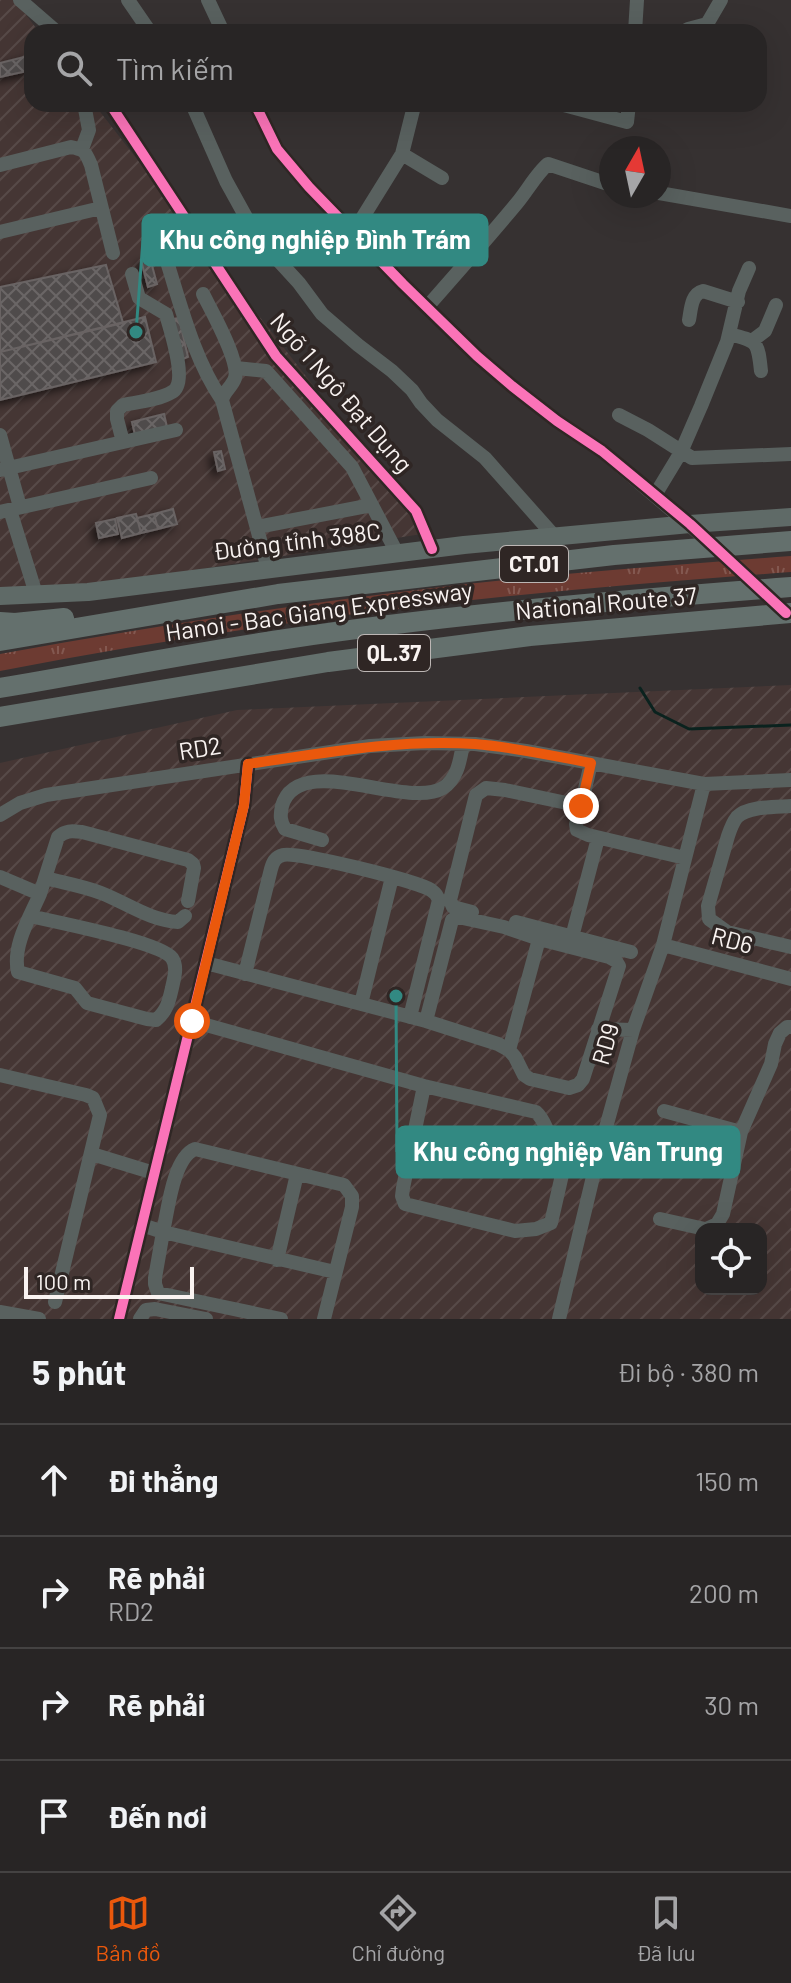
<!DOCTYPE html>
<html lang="vi">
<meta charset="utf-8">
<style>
:root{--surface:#282525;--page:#302d2d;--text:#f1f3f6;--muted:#a5a5a7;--line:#444242;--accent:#ea580c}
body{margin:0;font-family:Barlow,sans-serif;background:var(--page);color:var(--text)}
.controls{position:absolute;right:24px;bottom:24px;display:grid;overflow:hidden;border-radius:16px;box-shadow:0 8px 32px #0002}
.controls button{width:72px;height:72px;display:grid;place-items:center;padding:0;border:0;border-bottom:2px solid var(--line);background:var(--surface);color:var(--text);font:40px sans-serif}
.compass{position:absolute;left:599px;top:136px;width:72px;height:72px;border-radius:50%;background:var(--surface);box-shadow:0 8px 32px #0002;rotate:9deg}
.scale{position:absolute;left:24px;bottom:20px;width:170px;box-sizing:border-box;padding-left:8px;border:4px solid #f9f3f1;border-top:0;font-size:22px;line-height:28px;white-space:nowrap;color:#f9f3f1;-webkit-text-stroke:6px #2f2624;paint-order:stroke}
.stop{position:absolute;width:24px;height:24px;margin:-18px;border:6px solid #ea580c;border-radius:50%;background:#fff}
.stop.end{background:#ea580c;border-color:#fff;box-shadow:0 2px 8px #0008}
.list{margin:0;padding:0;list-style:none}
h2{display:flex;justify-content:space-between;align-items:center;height:104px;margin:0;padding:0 32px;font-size:34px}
h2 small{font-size:26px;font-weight:400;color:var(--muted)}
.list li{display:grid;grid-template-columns:52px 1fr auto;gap:24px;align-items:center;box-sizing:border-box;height:112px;padding:0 32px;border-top:2px solid var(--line)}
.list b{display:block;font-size:30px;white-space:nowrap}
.list p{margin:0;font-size:26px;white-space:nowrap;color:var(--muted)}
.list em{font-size:26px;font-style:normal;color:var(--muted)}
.icon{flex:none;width:44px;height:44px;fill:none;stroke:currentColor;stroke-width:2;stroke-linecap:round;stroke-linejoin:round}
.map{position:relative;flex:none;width:791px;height:1319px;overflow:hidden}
.search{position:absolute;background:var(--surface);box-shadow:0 8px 32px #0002;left:24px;right:24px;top:24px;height:88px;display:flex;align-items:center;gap:20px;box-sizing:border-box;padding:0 28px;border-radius:24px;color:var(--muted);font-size:30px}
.sheet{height:552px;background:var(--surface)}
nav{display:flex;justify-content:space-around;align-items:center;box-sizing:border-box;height:112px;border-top:2px solid var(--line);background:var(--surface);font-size:22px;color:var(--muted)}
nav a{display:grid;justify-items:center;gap:4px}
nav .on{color:var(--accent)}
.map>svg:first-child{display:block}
.industrial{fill:url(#industrial-furrows);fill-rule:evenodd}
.grass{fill:url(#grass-tufts)}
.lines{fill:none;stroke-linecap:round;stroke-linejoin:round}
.stream{stroke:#0a221e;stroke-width:3}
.building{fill:url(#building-cross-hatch);stroke:#696464;stroke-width:2;filter:url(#shadow)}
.minor-tunnel{stroke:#534e4e;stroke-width:14;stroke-dasharray:14 7;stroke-linecap:butt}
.minor{stroke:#59615f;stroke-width:14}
.major{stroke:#5f6a67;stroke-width:18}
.highway{stroke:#64706d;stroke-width:20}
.cycleway-casing{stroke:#2f2624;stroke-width:15}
.cycleway{stroke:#fb73b8;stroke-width:10}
.route{stroke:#ea580c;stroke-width:10}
.labels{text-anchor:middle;stroke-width:7;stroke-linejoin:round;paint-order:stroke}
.shield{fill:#2f2624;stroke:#bcb6b4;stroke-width:2}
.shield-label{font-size:22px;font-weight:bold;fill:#f9f3f1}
.street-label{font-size:24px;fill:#f9f3f1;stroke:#2f2624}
.leader{fill:none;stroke:#328982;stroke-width:3}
.callout-dot{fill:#328982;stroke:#2f2624;stroke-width:3}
.callout{fill:#328982;stroke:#328982;stroke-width:3}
.callout-label{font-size:26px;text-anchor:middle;font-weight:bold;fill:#fff}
</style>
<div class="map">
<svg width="791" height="1319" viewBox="0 0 791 1319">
<defs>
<pattern id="industrial-furrows" width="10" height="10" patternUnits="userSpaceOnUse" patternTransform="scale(2)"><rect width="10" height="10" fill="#453634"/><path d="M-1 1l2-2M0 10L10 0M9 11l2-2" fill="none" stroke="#574a48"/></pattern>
<pattern id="grass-tufts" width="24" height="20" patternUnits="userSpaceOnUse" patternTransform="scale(2)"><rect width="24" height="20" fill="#6d3b32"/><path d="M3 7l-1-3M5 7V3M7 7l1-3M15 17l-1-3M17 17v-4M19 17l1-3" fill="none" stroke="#835850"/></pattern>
<pattern id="building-cross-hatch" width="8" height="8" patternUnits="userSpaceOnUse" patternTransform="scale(2)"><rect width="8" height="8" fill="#504c4c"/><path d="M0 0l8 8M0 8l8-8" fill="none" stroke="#6a6666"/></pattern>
<filter id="shadow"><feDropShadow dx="-4.5" dy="4.5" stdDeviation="4" flood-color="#0009"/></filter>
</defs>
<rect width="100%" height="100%" fill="#363131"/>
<path class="industrial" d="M0 0H15L39 32H32V104H94L428 533 0 601Z
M791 685V1319H0V763L237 710ZM701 1229H761V1289H701Z"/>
<path class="grass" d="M791 556V572C674 581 556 590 439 604 292 621 145 643 0 671V654C144 628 288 605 433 588 552 574 672 565 791 556Z"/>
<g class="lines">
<path class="stream" d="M640 688 655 712 689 729 791 725"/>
</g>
<path class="building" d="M32 55V70L0 77V63Z
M150 258 157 284 148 287 141 260Z
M106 265 123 323 0 352V287Z
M145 317 156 362 0 400V352Z
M179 318 188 357 183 359 173 319Z
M164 414 167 427 135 435 132 422Z
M221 451 225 469 218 471 214 452Z
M173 509 177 524 158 529 154 514Z
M136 514 141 533 122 538 117 518Z
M154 514 158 529 141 533 137 518Z
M115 519 118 534 99 538 96 523Z"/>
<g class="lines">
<path class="minor-tunnel" d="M711 544 764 592"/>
<path class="minor" d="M20 0 57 32
M128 0 150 32
M208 0 223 32
M635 32 637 0
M687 32 688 29 707 24 721 0
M110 104 276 356 416 511 432 549
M192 104 226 181 252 228 266 247 299 283 322 314 358 345 392 371 412 390 421 403 437 420 485 458 555 537
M255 104 277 149 309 187 403 284 477 356 512 386 557 421 602 451 708 541
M560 104 627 122 629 104
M82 149 89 130 85 109
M402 154 442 178
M0 165 71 147C85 150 85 151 91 165L113 253
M659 193 791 216
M0 232 101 208
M353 233 402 154 413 110
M168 265C182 310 195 361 222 400
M203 294C212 312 240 361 235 378 232 387 224 391 222 400L268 569
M427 307C457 273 488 238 517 203 527 191 537 173 548 164L611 185
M689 320C691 310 691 294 703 291L738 302
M729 334C758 341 758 342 761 371
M753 340 765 331 776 305
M236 368 266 371 352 467 397 553
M619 415 648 430 692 458 791 454
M0 435 20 507
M123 442 117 419V411L123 405C138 402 159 400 172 392 189 383 170 330 166 314L139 298 132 274
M0 470 176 430
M655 495 681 452 701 406 727 342 739 291 749 268
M10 510 36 594
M0 512 151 478
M257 527 372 505
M581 806 576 824 577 830 588 835 685 858
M791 806C776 807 748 806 737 817 733 822 730 830 728 836L708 906 709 919 727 932 791 947
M0 815 20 803 46 795 370 746 425 743 475 744 526 751 704 784 791 780
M322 840 285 829C280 821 280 815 282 806 298 750 406 810 443 788 458 778 460 760 463 744
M0 877 40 894 58 837C66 830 72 831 82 832L188 860 193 864 194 868 188 901
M45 878C64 883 83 886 101 893 127 903 149 920 178 922L185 916
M472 912 453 907 450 900 476 795 486 788 505 790 581 806 591 763
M30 916C55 922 160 942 172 958 178 967 174 978 172 988 169 1001 167 1011 156 1020L147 1019 87 1003 75 988 18 972C12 946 30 917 40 894
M516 922 631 952
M572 937 598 838
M663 945 791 979
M206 963 426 1021 498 1044 509 1050 515 1057 524 1075 530 1079 569 1088 578 1085 583 1079 619 966 616 961 609 957 539 939 504 927 458 917 452 920 426 1021
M245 974 271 869C273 862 275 857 283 855 297 851 417 881 431 890 436 894 436 894 439 900L410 1017
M361 1004 392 877
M192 1021 424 1086 536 1112C544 1119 545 1127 550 1136 558 1154 579 1156 597 1160
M598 1029 633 1030
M509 1050 539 939
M0 1075 86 1095 93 1098 100 1115 55 1302
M424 1086 403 1188 402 1196 405 1204 515 1231 536 1229 551 1223 567 1153
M664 1111 741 1132
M92 1154 154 1173
M660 1219 705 1229
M142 1225 163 1232C168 1210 173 1158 195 1149L344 1185 352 1196V1207L324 1319
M706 1229 717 1224 723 1214 741 1132 771 1064 775 1044 780 1033 787 1027H791
M277 1260 297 1174
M0 1312 39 1319
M119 1319 244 805 248 764
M140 1319 146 1310 155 1309 206 1319
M281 1319 158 1293 155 1284V1278L163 1232 335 1272
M559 1319 597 1160 633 1030 663 945 704 784"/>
<path class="major" d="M0 596 88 592 464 545 690 524 791 517"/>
<path class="highway" d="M0 622 15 623 64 618
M0 641 278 594 614 555 791 541
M0 688C95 672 190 653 286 639 453 614 622 600 791 587
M0 717 328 662 530 636 791 613"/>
<g class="cycleway-casing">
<path id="cycleway" d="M110 104 276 356 416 511 432 549
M255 104 277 149 309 187 403 284 477 356 512 386 557 421 602 451 648 489 690 524 786 613
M119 1319 244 805 248 764"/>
</g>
<use href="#cycleway" class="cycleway"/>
</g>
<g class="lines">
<path class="route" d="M192 1021 244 805 248 764C323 753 398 739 475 744 514 747 553 756 591 763L581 806"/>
</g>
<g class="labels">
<g class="shield">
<rect x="500" y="546" width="68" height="36" rx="6"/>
<rect x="358" y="635" width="72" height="36" rx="6"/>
</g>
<g class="shield-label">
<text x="534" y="572">CT.01</text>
<text x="394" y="661">QL.37</text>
</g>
<g class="street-label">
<text transform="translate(341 393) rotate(49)" y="8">Ngõ 1 Ngô Đạt Dụng</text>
<text transform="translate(297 542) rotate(-7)" y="8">Đường tỉnh 398C</text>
<text transform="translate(606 604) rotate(-5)" y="8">National Route 37</text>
<text transform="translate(319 612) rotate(-8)" y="8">Hanoi - Bac Giang Expressway</text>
<text transform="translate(200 749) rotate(-9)" y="8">RD2</text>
<text transform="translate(732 941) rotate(15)" y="8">RD6</text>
<text transform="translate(606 1044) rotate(-74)" y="8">RD9</text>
</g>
</g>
<path class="leader" d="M136 332L143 240M396 996L397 1152"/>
<g class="callout-dot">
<circle cx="136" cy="332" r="8"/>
<circle cx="396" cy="996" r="8"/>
</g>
<g class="callout">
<rect x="143" y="215" width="344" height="50" rx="8"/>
<rect x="397" y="1127" width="342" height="50" rx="8"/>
</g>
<g class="callout-label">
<text x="315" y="249">Khu công nghiệp Đình Trám</text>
<text x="568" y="1161">Khu công nghiệp Vân Trung</text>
</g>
</svg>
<div class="controls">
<button><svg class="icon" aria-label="locate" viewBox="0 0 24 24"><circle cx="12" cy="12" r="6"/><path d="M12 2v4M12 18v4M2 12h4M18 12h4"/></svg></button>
</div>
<svg class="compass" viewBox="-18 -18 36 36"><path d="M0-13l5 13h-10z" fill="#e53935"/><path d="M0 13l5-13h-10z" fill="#a5a5a7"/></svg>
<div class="scale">100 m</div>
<div class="stop" style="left:192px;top:1021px"></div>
<div class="stop end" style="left:581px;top:806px"></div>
<div class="search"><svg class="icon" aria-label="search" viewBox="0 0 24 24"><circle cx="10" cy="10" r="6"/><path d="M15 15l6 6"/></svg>Tìm kiếm</div>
</div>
<section class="sheet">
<h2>5 phút<small>Đi bộ · 380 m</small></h2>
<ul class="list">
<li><svg class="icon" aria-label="ahead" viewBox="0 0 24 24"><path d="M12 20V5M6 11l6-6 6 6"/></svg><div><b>Đi thẳng</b></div><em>150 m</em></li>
<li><svg class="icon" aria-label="right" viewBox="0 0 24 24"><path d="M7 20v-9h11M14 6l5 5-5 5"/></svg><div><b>Rẽ phải</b><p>RD2</p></div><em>200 m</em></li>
<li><svg class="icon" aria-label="right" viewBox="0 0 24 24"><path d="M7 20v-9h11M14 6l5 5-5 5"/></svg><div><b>Rẽ phải</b></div><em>30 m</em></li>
<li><svg class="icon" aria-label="arrive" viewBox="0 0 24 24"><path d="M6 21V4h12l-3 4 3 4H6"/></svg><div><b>Đến nơi</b></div></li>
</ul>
</section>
<nav>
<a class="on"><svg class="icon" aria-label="map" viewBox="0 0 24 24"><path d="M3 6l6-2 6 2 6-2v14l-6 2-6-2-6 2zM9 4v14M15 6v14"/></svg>Bản đồ</a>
<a><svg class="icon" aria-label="directions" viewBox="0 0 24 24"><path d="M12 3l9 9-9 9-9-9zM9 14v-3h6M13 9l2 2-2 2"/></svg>Chỉ đường</a>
<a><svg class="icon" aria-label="saved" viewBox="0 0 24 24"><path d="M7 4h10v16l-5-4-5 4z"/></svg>Đã lưu</a>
</nav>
